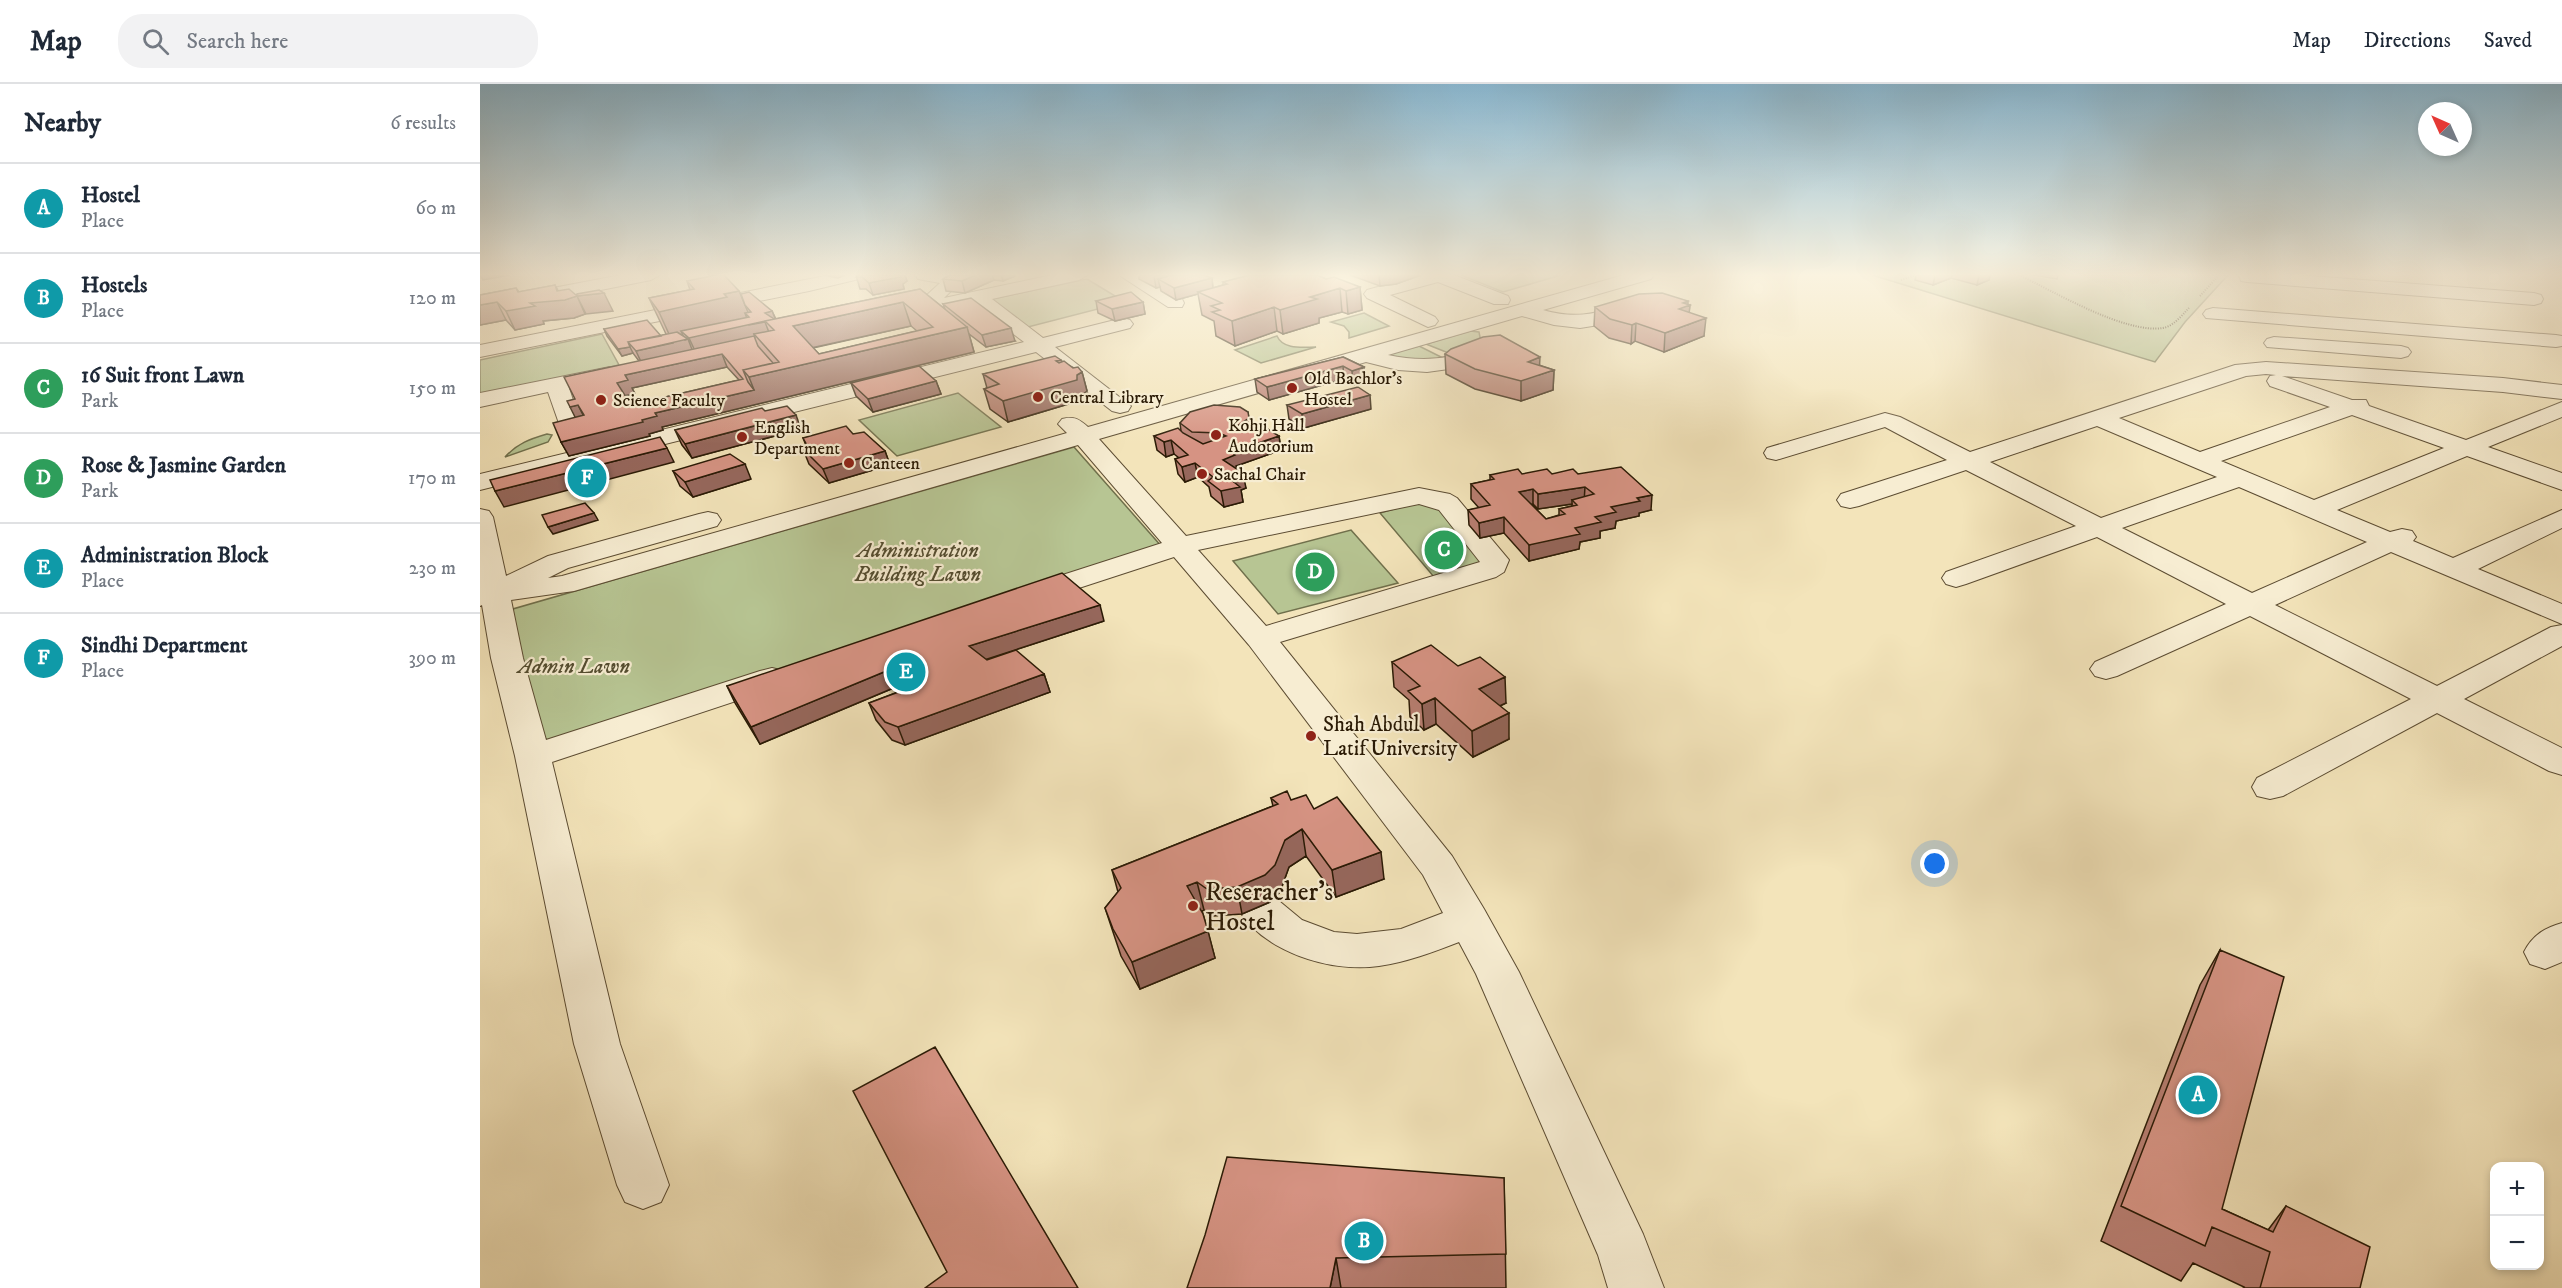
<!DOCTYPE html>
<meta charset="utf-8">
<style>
:root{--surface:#fff;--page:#f2f2f3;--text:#1f2937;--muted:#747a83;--line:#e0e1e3;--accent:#b45309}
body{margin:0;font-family:"IM FELL DW Pica",serif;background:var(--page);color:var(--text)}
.controls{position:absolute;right:18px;bottom:18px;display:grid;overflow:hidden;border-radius:12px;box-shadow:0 3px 9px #0003}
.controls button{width:54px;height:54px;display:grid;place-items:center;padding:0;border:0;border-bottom:2px solid var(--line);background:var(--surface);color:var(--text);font:30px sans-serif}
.compass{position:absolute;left:1938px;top:18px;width:54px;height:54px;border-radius:50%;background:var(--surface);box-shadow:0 3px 9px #0003;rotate:315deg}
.you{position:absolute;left:1455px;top:780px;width:21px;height:21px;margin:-15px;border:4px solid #fff;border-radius:50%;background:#1a73e8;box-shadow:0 0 0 9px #1a73e833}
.badge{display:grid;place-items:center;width:39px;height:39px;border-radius:50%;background:var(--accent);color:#fff;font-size:20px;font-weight:700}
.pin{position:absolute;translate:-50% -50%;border:3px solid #fff;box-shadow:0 2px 6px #0006}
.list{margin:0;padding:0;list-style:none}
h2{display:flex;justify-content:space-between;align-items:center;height:78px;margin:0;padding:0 24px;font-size:26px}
h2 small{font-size:20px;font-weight:400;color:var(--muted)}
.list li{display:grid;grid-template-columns:39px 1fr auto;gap:18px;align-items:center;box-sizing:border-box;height:90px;padding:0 24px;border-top:2px solid var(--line)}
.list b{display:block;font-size:22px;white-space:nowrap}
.list p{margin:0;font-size:20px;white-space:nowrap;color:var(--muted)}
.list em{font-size:20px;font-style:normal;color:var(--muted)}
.icon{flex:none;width:33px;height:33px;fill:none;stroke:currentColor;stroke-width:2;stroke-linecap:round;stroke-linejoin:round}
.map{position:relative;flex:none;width:2082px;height:1204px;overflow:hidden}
header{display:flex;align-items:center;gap:36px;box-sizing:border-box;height:84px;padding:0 30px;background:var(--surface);border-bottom:2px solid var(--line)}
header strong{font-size:28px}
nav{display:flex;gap:33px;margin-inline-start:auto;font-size:21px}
.search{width:420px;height:54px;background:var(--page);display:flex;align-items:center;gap:15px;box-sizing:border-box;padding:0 21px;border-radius:24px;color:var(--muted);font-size:22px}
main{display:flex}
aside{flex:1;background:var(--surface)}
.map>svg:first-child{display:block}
.green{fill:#b7c593;stroke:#70704c;stroke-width:1.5}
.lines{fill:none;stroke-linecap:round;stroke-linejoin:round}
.minor-casing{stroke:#5c4c32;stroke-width:2}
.path{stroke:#2a1a05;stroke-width:2;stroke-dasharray:1 1.5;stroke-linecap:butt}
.minor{fill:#f7edd2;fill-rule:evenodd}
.wall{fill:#b87e71;stroke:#2a1a05;stroke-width:1.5;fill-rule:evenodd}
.shaded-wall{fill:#96675c;stroke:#2a1a05;stroke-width:1.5}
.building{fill:#d69383;stroke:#2a1a05;stroke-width:1.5;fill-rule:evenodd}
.poi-dot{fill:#8f2418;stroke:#f7edd2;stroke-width:2}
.labels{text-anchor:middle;stroke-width:4.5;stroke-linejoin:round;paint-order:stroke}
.far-poi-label{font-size:18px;fill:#2a1a05;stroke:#f7edd2;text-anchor:start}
.park-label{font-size:21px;font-style:italic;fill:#544d30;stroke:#f7edd2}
.poi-label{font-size:21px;fill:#2a1a05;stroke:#f7edd2;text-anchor:start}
.near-poi-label{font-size:26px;fill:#2a1a05;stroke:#f7edd2;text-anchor:start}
</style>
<header>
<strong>Map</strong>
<div class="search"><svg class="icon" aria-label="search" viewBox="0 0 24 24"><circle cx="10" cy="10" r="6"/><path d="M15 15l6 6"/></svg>Search here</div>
<nav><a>Map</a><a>Directions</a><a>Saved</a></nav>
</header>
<main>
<aside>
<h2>Nearby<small>6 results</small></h2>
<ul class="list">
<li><span class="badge" style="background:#0f9aa8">A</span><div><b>Hostel</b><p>Place</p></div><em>60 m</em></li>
<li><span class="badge" style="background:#0f9aa8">B</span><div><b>Hostels</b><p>Place</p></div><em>120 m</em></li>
<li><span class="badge" style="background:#2e9e5b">C</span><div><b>16 Suit front Lawn</b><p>Park</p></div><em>150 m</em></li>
<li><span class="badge" style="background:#2e9e5b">D</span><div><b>Rose &amp; Jasmine Garden</b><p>Park</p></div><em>170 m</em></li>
<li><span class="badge" style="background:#0f9aa8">E</span><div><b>Administration Block</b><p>Place</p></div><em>230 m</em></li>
<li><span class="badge" style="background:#0f9aa8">F</span><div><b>Sindhi Department</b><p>Place</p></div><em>390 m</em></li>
</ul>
</aside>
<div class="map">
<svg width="2082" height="1204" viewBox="0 0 2082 1204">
<rect width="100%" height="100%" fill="#f3e4ba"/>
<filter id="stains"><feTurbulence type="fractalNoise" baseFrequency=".00333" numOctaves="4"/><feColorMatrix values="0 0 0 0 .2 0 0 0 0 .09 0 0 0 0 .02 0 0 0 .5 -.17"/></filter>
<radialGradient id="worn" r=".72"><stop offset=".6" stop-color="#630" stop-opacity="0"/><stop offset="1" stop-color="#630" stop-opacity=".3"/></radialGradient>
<path class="green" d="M981 191H1081L1023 208Z
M1392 191H1748L1705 238 1675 278Z
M607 195 645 218 548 243 507 216Z
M884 229 909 242 869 254V248L864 242 851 238Z
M990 247 999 248 1003 268 981 274 946 260Z
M122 250 139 281 0 311V276Z
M797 252C803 266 823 263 836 263L781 279 755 266Z
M939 262 973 279 898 273Z
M478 309 521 343 417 372 379 336Z
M67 350 72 351 68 358 25 373C38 359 50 355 67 350Z
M594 363 682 463 53 672 5 533Z
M943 417 967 429 1006 480 954 493 900 429Z
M871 446 918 499 798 530 753 477Z"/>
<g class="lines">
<g class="minor-casing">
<path id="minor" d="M141 191H180L171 196 0 230V218Z
M350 191H382L379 195 329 207 0 273V261Z
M435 191H473L480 198 464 214 572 191H608L599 196 512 215 563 254 643 234 650 236 653 240 650 244 575 263 651 322 648 327 640 329 632 327 556 268 0 406V390L544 258 493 219 416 236 409 234 406 230 409 226 437 220 460 199 438 195Z
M639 191H661L702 215 704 219 702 223H688Z
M941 191H974L1028 212 1030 216 1028 220H1014L958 198 910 211 955 233 958 237 955 241 948 243 887 214 884 210 887 206Z
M1144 191H1174L1171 195 1063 226C1101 237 1121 227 1158 218L1165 220 1167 224 1165 228 1125 240 1100 244 1074 241 1042 232 908 271C937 277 966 277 993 265L997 259H1011L1014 263 1010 272 976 284 947 288 918 286 886 278 619 355 706 452 939 404 970 410 977 414 1029 476 1024 488 1016 493 800 558 972 772 1004 825 1039 888 1163 1150 1184 1204H1128L1118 1171 996 890 979 858C953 868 927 878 899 882 851 889 782 868 757 823L763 812 778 807 793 812 822 836 854 848 877 850 921 845 963 829 943 791 769 561 694 473 559 517 549 520 539 517 534 511 539 505 682 459 598 361 94 507 31 516 43 574 66 656 280 587 292 584 304 587 308 594 304 601 72 678 140 960 189 1101 181 1118 163 1125 145 1118 137 1101 94 960 35 672 11 574 2 521 0 522V425L9 427 13 433 26 492 68 472 219 430 228 428 237 430 241 436 237 442 88 484 68 494 82 492 587 349 578 340 582 335C594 332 599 335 608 343ZM939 420 959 426 1000 478 786 542 718 466Z
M1759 191H1817L2054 209 2061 211 2063 215 2061 219 2054 221 1767 198 1761 197Z
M1733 224 2076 251 2082 252V262L2076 263 1726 234 1723 230 1726 226Z
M1794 253 1921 262 1928 264 1931 268 1928 272 1921 274 1787 263 1784 259 1787 255Z
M1786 278 2023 294 2082 301V315L2023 308 1802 292 1872 316H1886L1889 322 1986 356 2082 318V333L2008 363 2082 389V406L1987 372 1857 426 1910 448 1922 445 1932 447 1936 453 1933 457 1973 474 2082 426V444L1998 485 2082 520V540L1911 468 1795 521 1957 602 2071 543 2082 541V562L1984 615 2082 664V691L2069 687 1957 629 1803 712 1790 715 1777 712 1772 703 1777 694 1931 615 1770 532 1637 592 1626 595 1615 592 1610 585 1615 578 1746 520 1617 453 1486 500 1476 503 1466 500 1462 494 1466 488 1596 442 1486 386 1379 422 1370 424 1361 422 1357 416 1361 410 1467 376 1405 343 1296 376 1287 374 1284 369 1287 364 1405 329 1420 333 1490 368 1755 281ZM1786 290 1796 291 1790 292 1787 297 1790 302 1850 323 1720 368 1639 334 1766 292ZM1872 331 1964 364 1834 416 1741 377ZM1617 342 1737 393 1621 434 1510 378ZM1759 403 1887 458 1772 509 1642 444Z
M130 283 138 284 141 289 138 294 89 304 102 343 98 348 90 350 82 348 68 308 0 323V309Z
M2082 839V878L2065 885 2050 880 2044 868C2052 852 2064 844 2082 839Z"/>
</g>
<path class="path" d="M1539 191C1575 208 1645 250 1683 244 1694 242 1702 231 1709 224
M1421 196 1436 191
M1720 212 1739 191"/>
<use href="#minor" class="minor"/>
</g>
<path class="wall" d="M343 191H365L358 194Z
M376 191H425L427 197 423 200 424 205 393 211 386 205H380Z
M470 191 535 192 523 197 514 196 485 209 466 207 463 195Z
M659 191H723L732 194 733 204 743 201V198L766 192 765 191H837L846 195 880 203 882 226 868 230 862 228 839 234V239L803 250 797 247 755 262 736 252 734 237 722 231 718 210 696 216 681 207 680 203 676 204 659 195Z
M870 191H941L916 200 900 202Z
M1436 191H1499V193V191H1510L1509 196 1497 201 1471 194 1453 201 1435 196Z
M1554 191H1578L1577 195Z
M207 197 261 210 292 227 296 235 440 205 465 225 463 220 535 257 506 263 489 250 494 268 182 343 183 346 169 350 170 352 89 372 81 358 95 333V315L159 277 153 269 142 272 127 252 124 245 181 252 186 250 169 214 210 206ZM431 242 437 247 339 270 333 264ZM247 283 259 296 151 321 145 312 155 310 152 304Z
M75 201 78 207 97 212 105 230 94 234 63 237 64 240 35 246 26 236 0 241V211L36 204 39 208Z
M616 217 663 218 665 230 635 237 618 229Z
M1208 221H1210L1209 228 1224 252 1184 268 1155 257 1151 260 1129 254 1114 242 1115 223Z
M965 270 1059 281 1074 286 1073 306 1041 317 995 305 966 290Z
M863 273 884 283 885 297 873 301 864 295 789 316 777 308 775 295Z
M581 276 582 278 602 288 607 307 602 311V316L528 338 510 325 504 305 507 304 503 290Z
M456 297 461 310 393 328 376 312 371 299Z
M807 321 891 325 824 344 809 335Z
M285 327 321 345 212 374 202 361 195 346Z
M768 328 770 344 799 352 801 366 756 382 757 385 766 404 761 406 763 418 744 423 731 412 729 403 718 393 705 398 698 390 695 375 699 374 694 370 686 373 677 366 674 352 701 347 700 339Z
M373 350 405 367 410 381 349 399 329 380 323 365 327 364 323 354Z
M193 387 271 395 213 413 200 402Z
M1072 390H1098L1171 426 1159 429V432L1136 437 1135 444 1120 447V454L1100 458 1099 465 1049 477 1024 449 1000 454 989 441 988 426 999 424 991 415V400L1010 396V391ZM1051 420H1053L1058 425 1092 420V422L1079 425V431L1066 435Z
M624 537 506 575 507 576 564 590 570 608 425 661 412 656 396 636 389 619 426 605 423 600 280 660 255 619 247 602Z
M912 578 978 582 1026 619 1020 622 1029 655 993 673 956 640 944 646 930 633 929 616 914 603Z
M791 714 811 716 834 725 904 795 856 813 826 772 809 783 800 808 790 818 762 830 733 832 724 826H722L735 874 660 905 641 872 625 824 638 808 632 786 793 722Z
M1740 866 1742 1125 1788 1146 1806 1122 1880 1204H1763L1764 1203 1713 1179 1701 1197 1621 1157 1720 901Z
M1024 1094 1026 1204H707Z"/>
<path class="shaded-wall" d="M0 191H30L3 196Z
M419 191H425L427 197 423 200 424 205 393 211 389 199Z
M495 191H512L514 196 485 209 482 197Z
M521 191H535V192L523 197Z
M676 191H721L678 195 680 203 676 204 674 192Z
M899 191H941L916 200 900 202Z
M1455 191H1471V194L1453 201Z
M1499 191H1510L1509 196 1497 201Z
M732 194 733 206 718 208V210L696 216 694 204Z
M75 201 83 216 97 212 105 230 94 234 63 237 64 240 35 246 26 227 38 208 36 204 46 223Z
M880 203 882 226 868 230 866 207Z
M860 204 862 228 839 234V239L803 250 800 226 830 213Z
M259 207 273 240 269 233 265 229 269 241 285 238 290 251 274 250 275 254 215 267 209 254 201 247 205 256 208 255 213 268 162 280 156 267 193 259 179 228 244 210Z
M124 209 133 227 106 230 97 212Z
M1208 217V222L1210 221 1208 240 1199 225 1203 219Z
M17 218 26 236 0 241V221Z
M423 218 431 242 322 266 313 242Z
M663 218 665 230 635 237 632 225Z
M794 223 797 247 755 262 752 237Z
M292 227 297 239 285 229Z
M1226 234 1224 252 1184 268 1185 249Z
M1156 239 1155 257 1151 260 1152 241Z
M487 243 494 268 182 343 183 346 169 350 170 352 89 372 81 358 162 336 175 329 274 306 269 293Z
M531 244 535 257 506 263 502 251Z
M150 263 153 269 142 272 138 265Z
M242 270 247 283 152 304 155 310 143 312 137 299 145 291Z
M1060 273 1059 291 1074 286 1073 306 1041 317V297L1048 278Z
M863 282 864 295 789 316 787 303Z
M884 283 885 297 873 301 872 287Z
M602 288 607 307 602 311V316L528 338 523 317 597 291Z
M456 297 461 310 393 328 388 315Z
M890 311 891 325 824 344 822 330Z
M98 321 105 335 97 337 90 323Z
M316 331 321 345 212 374 205 360Z
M769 334 771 348 757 358 754 344Z
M799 352 801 366 756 382 757 386 743 376 752 368Z
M691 356 694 370 686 373 684 358Z
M187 364 194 378 24 423 15 407Z
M405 367 410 381 349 399 343 385Z
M715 379 718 393 705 398 702 383Z
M265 380 271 395 213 413 205 398Z
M763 389 766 404 761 406 763 418 744 423 741 407 749 394Z
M1105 403 1104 418 1092 416V420L1058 425V410Z
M1053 405V420L1039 423V408Z
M1172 411 1171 426 1159 429V432L1136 437 1135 444 1120 447V454L1100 458 1099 465 1049 477V461L1095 444 1115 433 1131 423 1157 414Z
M114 429 118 436 73 450 68 443Z
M1024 433V449L1000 454 999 439Z
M620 521 624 537 495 579 489 562Z
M416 583 423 600 280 660 271 643Z
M564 590 570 608 425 661 418 643Z
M1025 593 1026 619 1000 631 999 605Z
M955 614 956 640 944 646 942 620Z
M1029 629V655L993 673 992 647Z
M822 745 826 772 809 783 800 808 790 818 762 830 757 803 805 756Z
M901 768 904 795 856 813 852 786Z
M717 798 724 826 714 830 707 802Z
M728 847 735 874 660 905 652 878Z
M856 1174 861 1204H850Z"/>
<path class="building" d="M236 191H244L259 207 244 210 247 213 179 228 169 214 214 205 207 197Z
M378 191H420L421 193 389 199 382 193H376Z
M470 191H495L482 197 463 195Z
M692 191H723L732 194 694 204 678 195Z
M770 191H837L846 195 854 193 880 203 866 207 860 204 830 213 837 215 800 226 794 223 752 237 732 228 740 226 731 222 742 219 718 208 747 200 743 198Z
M75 201 77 207 89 205 97 212 85 216 50 219 55 222 26 227 17 218 0 221V211L36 204 38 208Z
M440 205 487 243 269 293 263 286 299 278 274 250 294 246 285 237ZM423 218 453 243 339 270 313 242Z
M119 206 124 209 97 212V210Z
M269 208 292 227 285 229 294 235 209 254 201 247 269 233 265 229 271 228 265 221 261 210Z
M651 208 663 218 632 225 616 217Z
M1182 209 1208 217 1203 219 1210 221 1199 225 1226 234 1185 249 1156 239 1152 241 1130 235 1115 223 1159 210Z
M491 214 531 244 502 251 463 220Z
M167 236 181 252 148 258 150 263 138 265 124 245Z
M197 248 208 255 156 267 148 258Z
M1020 251 1060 273 1048 278 1074 286 1041 297 995 285 965 270 971 265 1003 253Z
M274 252 278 262 293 279 263 286 268 298 274 306 175 329 177 332 162 336 163 338 81 358 73 339 104 331 98 321 90 323 87 317 95 315 84 293ZM242 270 263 295 151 321 137 299 148 296 145 291Z
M575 272 581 276 576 277 579 279 584 277 593 284 598 283 602 288 597 291V296L523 317 504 305 519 300 503 290Z
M863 273 884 283 872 287 863 282 787 303 775 295Z
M439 282 456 297 388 315 371 299Z
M878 303 890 311 822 330 807 321Z
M734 321 760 323 768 328 769 334 754 344 759 348 781 341 799 352 752 368 755 371 743 376 763 389 749 394 760 403 741 407 728 397 733 393 715 379 702 383 695 375 708 371 691 356 684 358 674 352 698 344 703 349 723 360 746 352 739 349 712 348 700 339 710 328Z
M307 322 316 331 205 360 195 346 282 324 285 327Z
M366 342 373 350 384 348 405 367 343 385 323 365 328 363 323 354Z
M180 353 187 364 15 407 10 396Z
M250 370 265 380 205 398 193 387Z
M1141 383 1172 411 1157 414 1160 417 1131 423 1136 428 1115 433 1121 438 1095 444 1100 450 1049 461 1024 433 999 439 988 426 1010 421 991 400 1014 395 1010 391 1038 385 1042 390 1067 385 1072 390 1093 385 1098 390ZM1105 403 1114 410 1092 416 1097 421 1079 425 1085 430 1066 435 1039 408 1053 405 1058 410Z
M105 419 114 429 68 443 62 431Z
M582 489 620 521 489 562 507 576 536 566 564 590 418 643 405 638 389 619 429 604 416 583 271 643 247 602Z
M951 561 978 582 1000 573 1025 593 999 605 1029 629 992 647 955 614 942 620 928 607 940 602 912 578Z
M807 707 811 716 826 711 834 725 857 713 901 768 852 786 822 745 805 756 795 781 785 791 757 803 727 805 717 798 707 802 723 830 728 847 652 878 633 845 625 824 641 804 632 786 798 720 791 714Z
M1740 866 1804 893 1742 1125 1793 1148 1806 1122 1890 1163 1880 1204H1780L1790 1168 1732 1143 1725 1162 1641 1122Z
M455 963 598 1204H445L467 1188 373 1007Z
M747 1073 1024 1094 1026 1170 856 1174 850 1204H707L725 1151Z"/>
<linearGradient id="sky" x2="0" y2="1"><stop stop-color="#89b8d2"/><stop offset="0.53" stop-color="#faf3e0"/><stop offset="1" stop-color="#faf3e0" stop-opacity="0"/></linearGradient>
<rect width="2082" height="360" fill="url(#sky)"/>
<g class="poi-dot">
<circle cx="812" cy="304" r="6"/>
<circle cx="558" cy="313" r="6"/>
<circle cx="121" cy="316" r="6"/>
<circle cx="736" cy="351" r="6"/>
<circle cx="262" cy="353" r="6"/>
<circle cx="369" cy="379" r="6"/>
<circle cx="722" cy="390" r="6"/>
<circle cx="831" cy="652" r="6"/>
<circle cx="713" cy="822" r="6"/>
</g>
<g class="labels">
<g class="far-poi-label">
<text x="824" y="300">Old Bachlor's<tspan x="824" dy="21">Hostel</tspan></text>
<text x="570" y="319">Central Library</text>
<text x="133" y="322">Science Faculty</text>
<text x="748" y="347">Kohji Hall<tspan x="748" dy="21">Audotorium</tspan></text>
<text x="274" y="349">English<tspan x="274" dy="21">Department</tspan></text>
<text x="381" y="385">Canteen</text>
<text x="734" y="396">Sachal Chair</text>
</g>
<g class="park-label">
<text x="438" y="473">Administration<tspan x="438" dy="24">Building Lawn</tspan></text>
<text x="94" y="589">Admin Lawn</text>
</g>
<g class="poi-label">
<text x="843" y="647">Shah Abdul<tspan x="843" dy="24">Latif University</tspan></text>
</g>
<g class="near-poi-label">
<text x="725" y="816">Reseracher's<tspan x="725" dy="30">Hostel</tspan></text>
</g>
</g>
<rect width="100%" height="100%" filter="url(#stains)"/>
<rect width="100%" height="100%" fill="url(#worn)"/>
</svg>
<div class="controls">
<button>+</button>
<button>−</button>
</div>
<svg class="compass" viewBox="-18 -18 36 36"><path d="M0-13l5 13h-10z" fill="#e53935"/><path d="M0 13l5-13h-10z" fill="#747a83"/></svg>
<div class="you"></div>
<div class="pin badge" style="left:1718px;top:1011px;background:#0f9aa8">A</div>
<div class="pin badge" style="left:884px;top:1157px;background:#0f9aa8">B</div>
<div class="pin badge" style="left:964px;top:466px;background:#2e9e5b">C</div>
<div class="pin badge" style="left:835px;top:488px;background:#2e9e5b">D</div>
<div class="pin badge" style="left:426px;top:588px;background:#0f9aa8">E</div>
<div class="pin badge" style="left:107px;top:394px;background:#0f9aa8">F</div>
</div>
</main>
